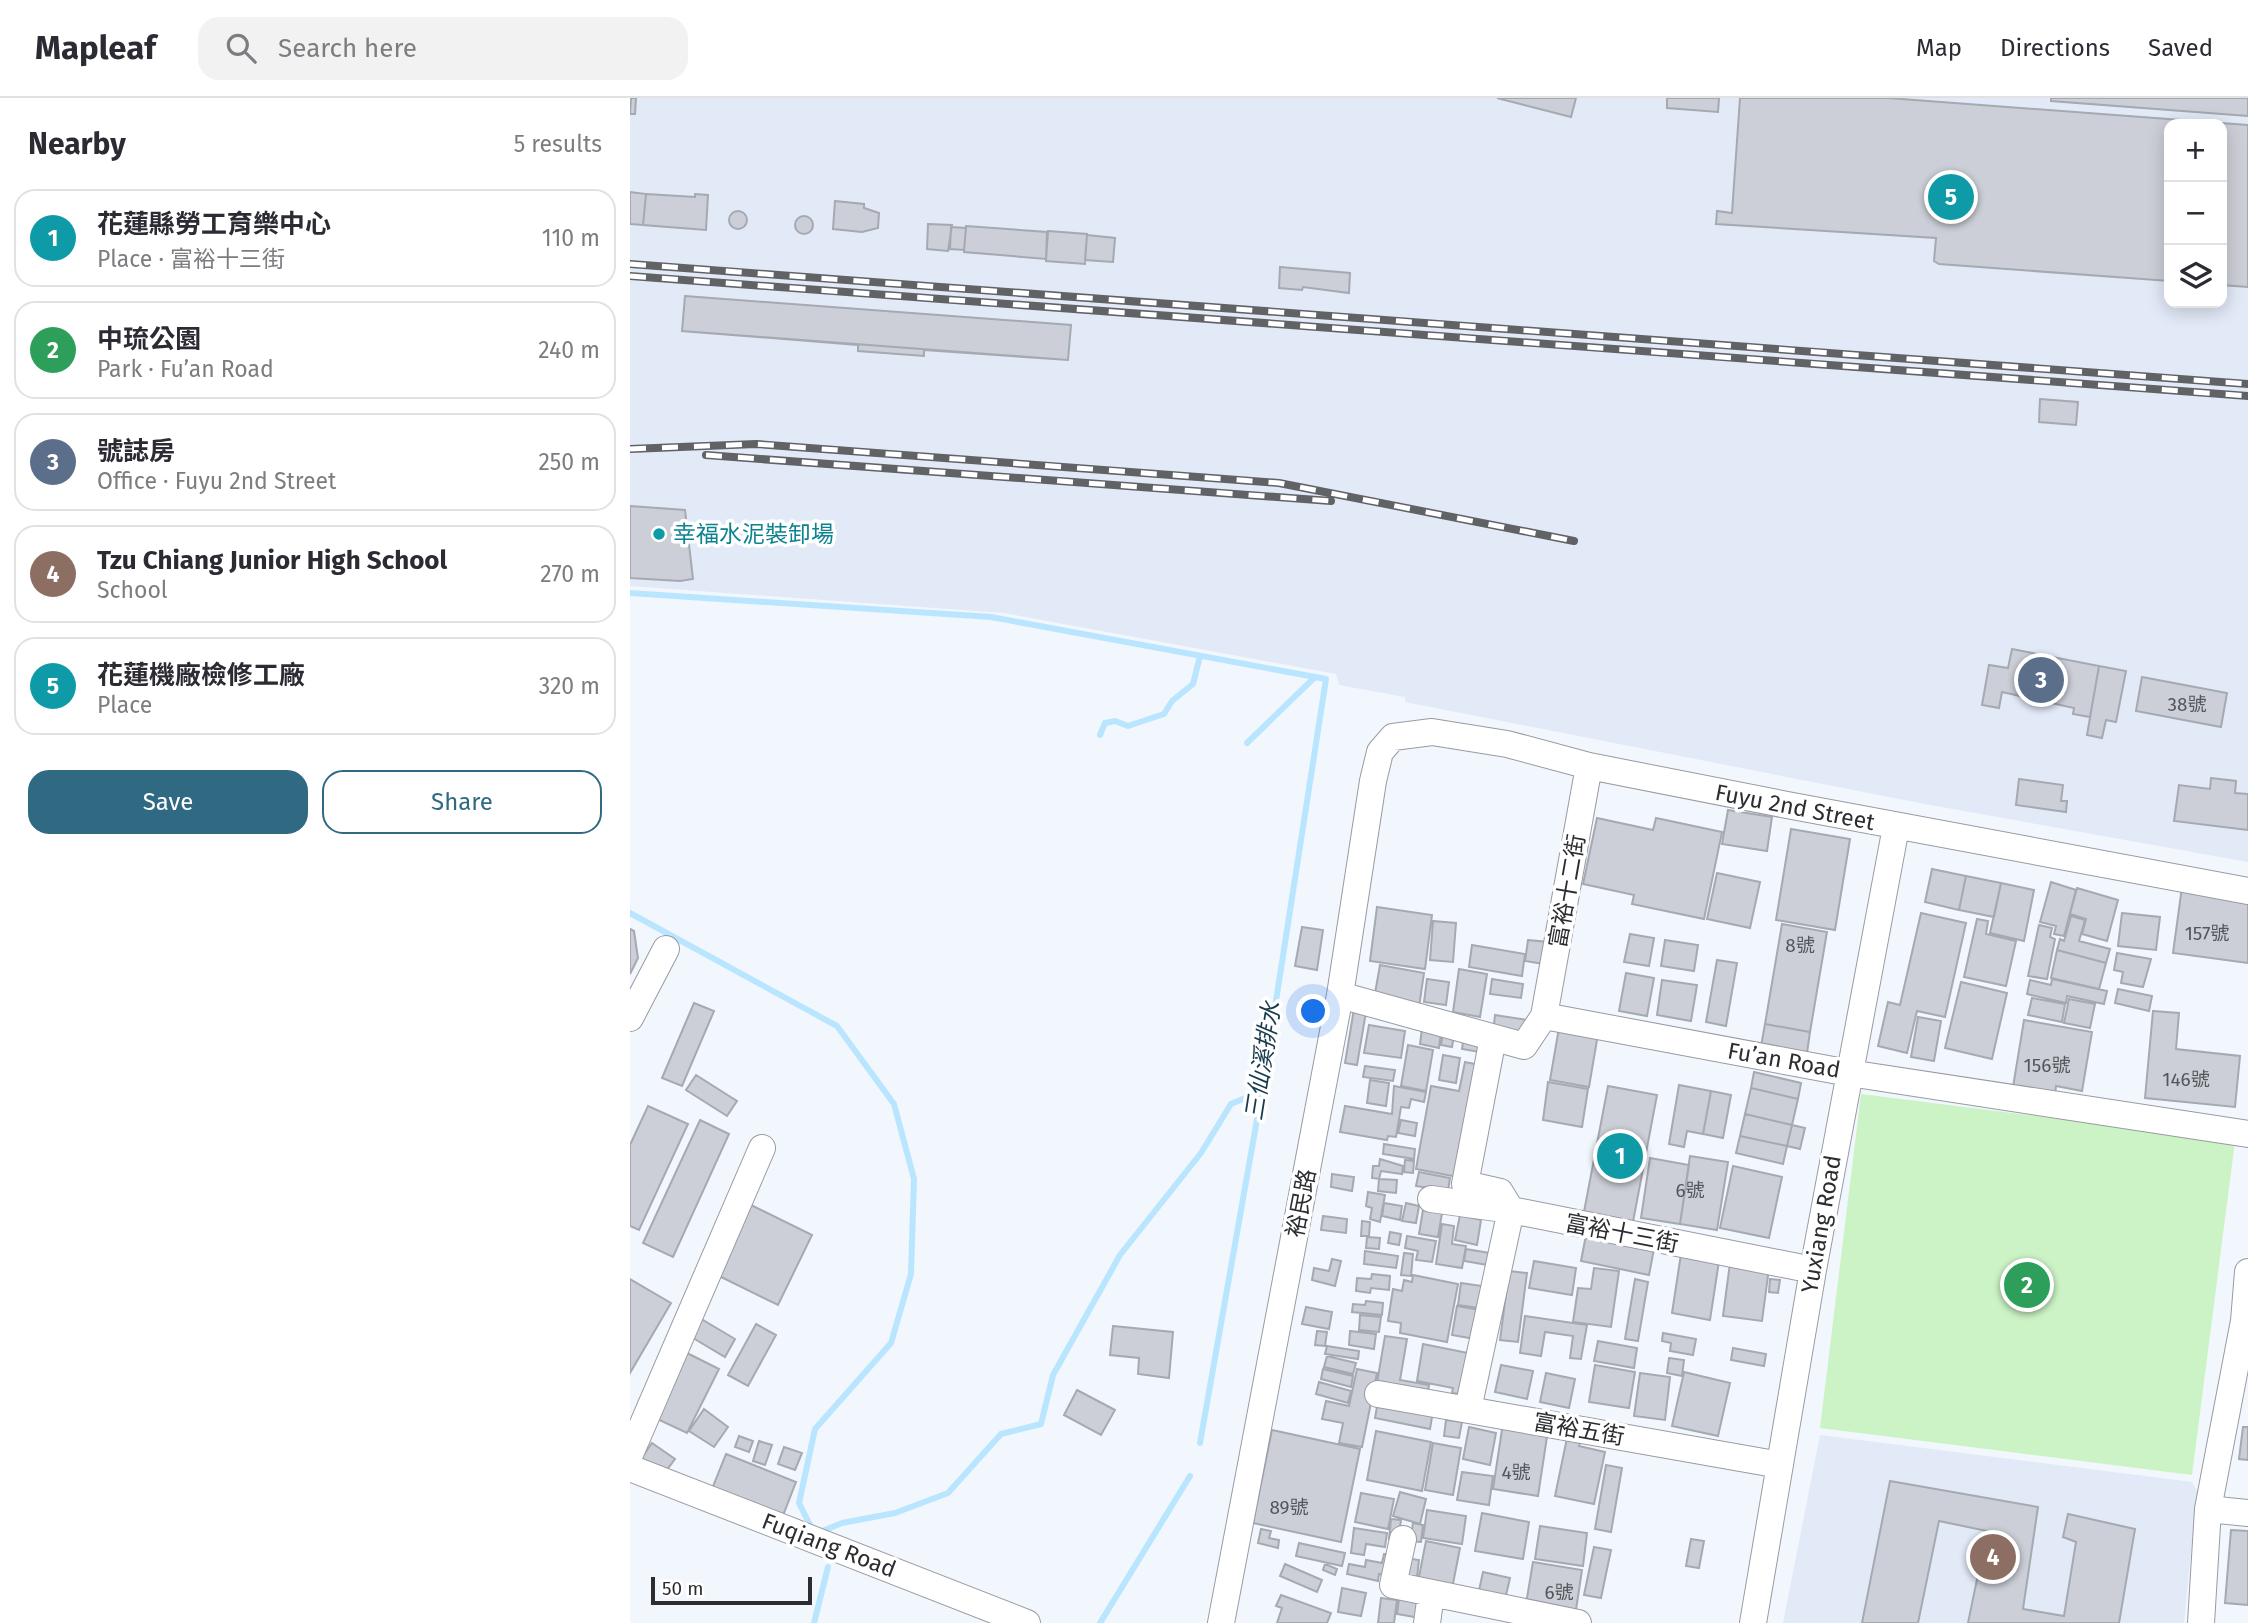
<!DOCTYPE html>
<meta charset="utf-8">
<style>
:root{--surface:#fff;--page:#f2f2f3;--text:#2b2b33;--muted:#7c7c81;--line:#e1e1e2;--accent:#2f6a82}
body{margin:0;font-family:"Fira Sans","Noto Sans TC",sans-serif;background:var(--page);color:var(--text)}
.controls{position:absolute;right:21px;top:21px;display:grid;overflow:hidden;border-radius:14px;box-shadow:0 4px 18px #0003}
.controls button{width:63px;height:63px;display:grid;place-items:center;padding:0;border:0;border-bottom:2px solid var(--line);background:var(--surface);color:var(--text);font:35px sans-serif}
.scale{position:absolute;left:21px;bottom:18px;width:161px;box-sizing:border-box;padding-left:7px;border:4px solid #2c2d30;border-top:0;font-size:19px;line-height:24px;white-space:nowrap;color:#2c2d30;-webkit-text-stroke:5px #fff;paint-order:stroke}
.you{position:absolute;left:684px;top:914px;width:24px;height:24px;margin:-18px;border:5px solid #fff;border-radius:50%;background:#1a73e8;box-shadow:0 0 0 10px #1a73e833}
.badge{display:grid;place-items:center;width:46px;height:46px;border-radius:50%;background:var(--accent);color:#fff;font-size:23px;font-weight:700}
.pin{position:absolute;translate:-50% -50%;border:4px solid #fff;box-shadow:0 2px 7px #0006}
.list{margin:0;padding:0;list-style:none}
h2{display:flex;justify-content:space-between;align-items:center;height:91px;margin:0;padding:0 28px;font-size:30px}
h2 small{font-size:23px;font-weight:400;color:var(--muted)}
.list li{display:grid;grid-template-columns:46px 1fr auto;gap:21px;align-items:center;box-sizing:border-box;height:98px;margin:0 14px 14px;padding:0 14px;border:2px solid var(--line);border-radius:21px}
.list b{display:block;font-size:26px;white-space:nowrap}
.list p{margin:0;font-size:23px;white-space:nowrap;color:var(--muted)}
.list em{font-size:23px;font-style:normal;color:var(--muted)}
.actions{display:flex;gap:14px;padding:21px 28px}
.actions a{flex:1;padding:16px 0;border:2px solid var(--accent);border-radius:21px;text-align:center;font-size:24px;color:var(--accent)}
.actions .main{background:var(--accent);color:#fff}
.icon{flex:none;width:38px;height:38px;fill:none;stroke:currentColor;stroke-width:2;stroke-linecap:round;stroke-linejoin:round}
.map{position:relative;flex:none;width:1618px;height:1525px;overflow:hidden}
header{display:flex;align-items:center;gap:42px;box-sizing:border-box;height:98px;padding:0 35px;background:var(--surface);border-bottom:2px solid var(--line)}
header strong{font-size:33px}
nav{display:flex;gap:38px;margin-inline-start:auto;font-size:24px}
.search{width:490px;height:63px;background:var(--page);display:flex;align-items:center;gap:18px;box-sizing:border-box;padding:0 24px;border-radius:21px;color:var(--muted);font-size:26px}
main{display:flex}
aside{flex:1;background:var(--surface)}
.map>svg:first-child{display:block}
.built{fill:#e2e9f7;fill-rule:evenodd}
.green{fill:#ccf3c5}
.lines{fill:none;stroke-linecap:round;stroke-linejoin:round}
.stream{stroke:#b9e6fe;stroke-width:6}
.building{fill:#cccfd7;stroke:#a5a9b0;stroke-width:2}
.minor-casing{stroke:#989ba2;stroke-width:28}
.minor{stroke:#fff;stroke-width:26}
.rail-casing{stroke:#606266;stroke-width:8}
.rail{stroke:#fff;stroke-width:5;stroke-dasharray:16;stroke-linecap:butt}
.culture-dot{fill:#0f9aa8;stroke:#fff;stroke-width:2.5}
.labels{text-anchor:middle;stroke-width:7;stroke-linejoin:round;paint-order:stroke}
.number-label{font-size:19px;fill:#54565a}
.culture-label{font-size:23px;fill:#0d838f;stroke:#fff;text-anchor:start}
.street-label{font-size:23px;fill:#2c2d30;stroke:#fff}
.water-label{font-size:24px;font-style:italic;fill:#183b4c;stroke:#fff}
</style>
<header>
<strong>Mapleaf</strong>
<div class="search"><svg class="icon" aria-label="search" viewBox="0 0 24 24"><circle cx="10" cy="10" r="6"/><path d="M15 15l6 6"/></svg>Search here</div>
<nav><a>Map</a><a>Directions</a><a>Saved</a></nav>
</header>
<main>
<aside>
<h2>Nearby<small>5 results</small></h2>
<ul class="list">
<li><span class="badge" style="background:#0f9aa8">1</span><div><b>花蓮縣勞工育樂中心</b><p>Place · 富裕十三街</p></div><em>110 m</em></li>
<li><span class="badge" style="background:#2e9e5b">2</span><div><b>中琉公園</b><p>Park · Fu’an Road</p></div><em>240 m</em></li>
<li><span class="badge" style="background:#5c6f8a">3</span><div><b>號誌房</b><p>Office · Fuyu 2nd Street</p></div><em>250 m</em></li>
<li><span class="badge" style="background:#8d6e63">4</span><div><b>Tzu Chiang Junior High School</b><p>School</p></div><em>270 m</em></li>
<li><span class="badge" style="background:#0f9aa8">5</span><div><b>花蓮機廠檢修工廠</b><p>Place</p></div><em>320 m</em></li>
</ul>
<div class="actions"><a class="main">Save</a><a>Share</a></div>
</aside>
<div class="map">
<svg width="1618" height="1525" viewBox="0 0 1618 1525">
<rect width="100%" height="100%" fill="#f2f6fd"/>
<path class="built" d="M0 0H1618V764L1295 706 775 604V599L709 587 706 576 374 515 0 488ZM1539 26H1592V205H1539Z
M1190 1337 1562 1384 1567 1393 1554 1525H1153Z"/>
<path class="green" d="M1231 996 1605 1043 1562 1377 1190 1330Z"/>
<g class="lines">
<path class="stream" d="M0 495 361 519 696 581 632 993 570 1345
M470 637 475 625 485 623 498 628 534 616 542 603 563 586 570 558
M617 645 685 579
M0 815 207 928 264 1006 284 1081 281 1176 261 1245 185 1331 169 1405 183 1433
M190 1434 212 1425 265 1415 318 1395 371 1336 411 1326 423 1277 490 1157 571 1055 601 1006 632 993
M184 1525 198 1469
M470 1525 560 1378"/>
</g>
<path class="building" d="M1 0H6L5 16H0Z
M867 0H946L941 19Z
M1037 0H1089L1088 14 1037 10Z
M1110 0H1258L1618 27V189L1592 187V26H1539V183L1309 166 1304 163 1306 140 1086 126 1087 113 1102 115Z
M1421 0H1618V18L1421 3Z
M0 94 16 96 13 127 0 126Z
M16 96 65 99V96L78 97 76 132 13 127Z
M205 103 234 106V110L249 115 248 130 232 134 203 131Z
M99 122a9 9 0 1 1 18 0a9 9 0 1 1-18 0Z
M165 127a9 9 0 1 1 18 0a9 9 0 1 1-18 0Z
M298 126 322 127 318 153 297 151Z
M336 128 417 134 416 161 334 154Z
M321 129 336 130 334 152 320 151Z
M418 133 457 136 455 166 416 163Z
M457 137 485 140 483 164 455 162Z
M650 169 720 175 719 195 673 189 672 192 649 190Z
M55 198 441 227 438 262 52 233Z
M55 198 441 227 438 262 294 252V258L228 253V247L52 233Z
M1410 301 1448 304 1446 327 1409 324Z
M0 408 55 412 63 481 50 483 0 480Z
M1382 551 1469 568 1460 619 1443 616 1444 610 1372 594 1369 610 1352 607 1359 567 1378 570Z
M1469 568 1496 573 1486 624 1476 622 1472 640 1457 637Z
M1512 579 1597 595 1591 629 1506 613Z
M1581 680 1606 683 1605 695 1618 696V732L1544 723 1549 687 1580 691Z
M1389 681 1433 687 1431 703H1437L1436 714 1386 707Z
M1098 712 1142 719 1137 753 1092 746Z
M967 720 1023 732 1026 720 1092 734 1074 821 1002 806 1004 797 953 786Z
M1161 731 1220 741 1205 832 1146 822Z
M1302 771 1336 778 1329 812 1295 804Z
M1087 775 1130 784 1120 830 1077 821Z
M1336 778 1371 785 1364 819 1329 812Z
M1421 784 1446 792 1434 838 1424 836 1426 828 1410 824Z
M1371 785 1404 792 1394 843 1360 835Z
M1552 789 1618 798V865L1543 855Z
M1447 790 1488 802 1477 843 1452 836 1456 821 1440 816Z
M747 809 802 817 795 871 740 863Z
M1291 815 1336 825 1315 919 1287 913 1277 955 1248 948 1258 904 1270 907Z
M1492 815 1530 819 1526 852 1488 848Z
M1441 818 1455 822 1449 843 1480 851 1476 865 1427 852 1430 841 1434 843Z
M1347 821 1358 823 1356 836 1386 843 1376 888 1334 879Z
M803 823 826 825 823 864 800 862Z
M1152 826 1197 834 1180 934 1135 926Z
M1409 827 1422 830 1420 839 1425 841 1417 881 1398 878Z
M672 829 693 832 687 872 665 868Z
M0 831 4 833 8 860 0 876Z
M1000 836 1024 840 1019 868 994 864Z
M898 842 918 844 914 866 895 863Z
M1035 842 1068 847 1064 873 1031 868Z
M842 847 895 856 892 878 839 869Z
M1427 852 1476 865 1469 891 1421 880Z
M1487 855 1521 861 1513 889 1491 885 1493 874 1484 872Z
M1087 862 1107 865 1096 928 1076 924Z
M750 867 794 875 789 909 744 901Z
M829 871 857 876 850 919 823 914Z
M996 875 1024 880 1017 918 989 913Z
M797 881 819 884 816 907 794 904Z
M862 881 893 886 891 900 860 896Z
M1422 881 1477 893 1474 906 1437 898 1436 905 1397 896 1400 882 1421 887Z
M1032 882 1067 887 1061 923 1027 917Z
M1331 884 1377 895 1362 961 1315 950Z
M1488 891 1522 898 1519 913 1485 905Z
M1402 900 1435 906 1432 924 1398 917Z
M1439 901 1465 906 1460 930 1434 925Z
M64 905 84 913 52 988 32 980Z
M724 911 736 914 727 967 715 965Z
M1523 913 1549 915 1546 951 1610 958 1605 1009 1515 1000Z
M865 917 897 922 894 939 863 935Z
M1288 919 1311 923 1304 963 1281 959Z
M1394 922 1462 934 1452 993 1426 988 1425 997 1383 989Z
M1135 926 1180 934 1176 962 1130 954Z
M739 927 775 933 771 960 734 955Z
M814 929 825 931 822 949 811 947Z
M929 930 968 936 959 989 920 982Z
M792 931 811 934 809 950 790 946Z
M834 937 855 955 832 951Z
M778 947 803 952 796 993 771 988Z
M813 957 830 960 826 985 809 982Z
M835 964 854 968 833 1080 786 1071 801 988 829 993Z
M735 968 765 972 763 983 733 979Z
M1124 974 1171 985 1168 1001 1121 990Z
M66 977 107 1003 97 1018 56 992Z
M740 982 759 985 756 1008 737 1005Z
M918 984 958 991 952 1029 913 1022Z
M1049 987 1081 993 1073 1036 1057 1033 1054 1049 1039 1046Z
M764 988 796 994 794 1004 781 1001 779 1010 771 1009 766 1039 758 1038 757 1042 710 1034 715 1008 762 1016Z
M978 988 1027 997 1002 1129 953 1119Z
M1121 990 1168 1001 1162 1027 1115 1016Z
M1081 993 1101 997 1093 1040 1073 1036Z
M18 1008 58 1026 9 1132 0 1128V1047Z
M1115 1016 1162 1027 1157 1048 1110 1038Z
M70 1022 99 1036 43 1159 13 1145Z
M771 1022 787 1025 785 1038 768 1035Z
M1162 1027 1175 1030 1170 1051 1157 1048Z
M1110 1038 1157 1048 1153 1066 1106 1055Z
M754 1046 785 1051 784 1061 753 1056Z
M1060 1058 1098 1064 1087 1132 1050 1126Z
M1020 1060 1059 1067 1050 1126 1011 1120Z
M750 1061 773 1068 772 1076 751 1073 749 1081 742 1080 743 1068H749Z
M775 1062 784 1063 783 1075 774 1074Z
M1103 1068 1152 1079 1139 1140 1090 1130Z
M789 1074 820 1080 818 1093 786 1088Z
M702 1076 724 1079 722 1093 701 1089Z
M749 1081 767 1082 766 1095 748 1093Z
M738 1094 755 1097 750 1124 740 1121 742 1110 736 1108Z
M754 1105 772 1108 770 1122 752 1118Z
M776 1105 789 1108 786 1125 772 1123Z
M119 1106 182 1137 148 1207 85 1176Z
M794 1106 813 1109 808 1139 789 1136Z
M830 1117 851 1122 847 1147 825 1142Z
M693 1118 717 1121 716 1135 691 1132Z
M732 1123 740 1124 739 1138H731Z
M812 1126 824 1128 822 1146 836 1148 832 1170 806 1166Z
M760 1134 771 1136 769 1147 758 1145Z
M956 1137 1024 1151 1019 1177 951 1163Z
M777 1138 806 1143 802 1164 786 1162 788 1153 775 1150Z
M737 1139 750 1140 749 1151 736 1150Z
M836 1151 860 1155 858 1167 834 1163Z
M735 1153 768 1158 766 1170 734 1166Z
M774 1155 783 1156 781 1178 771 1177Z
M1051 1156 1089 1163 1080 1222 1042 1215Z
M702 1161 711 1163 705 1188 682 1182 684 1170 699 1173Z
M904 1163 946 1170 942 1197 899 1190Z
M1100 1165 1139 1170 1132 1223 1093 1218Z
M964 1170 989 1173 981 1229 943 1224 948 1190 961 1191Z
M879 1173 897 1175 888 1244 870 1242Z
M742 1176 760 1178 759 1192 741 1190 740 1195 726 1193 727 1180 741 1181Z
M783 1177 828 1186 817 1244 770 1235 771 1225 758 1223 763 1191 772 1193 774 1182 782 1184Z
M0 1181 41 1205 0 1275Z
M1005 1181 1018 1184 1008 1243 995 1241Z
M1140 1181 1150 1182 1148 1195 1139 1194Z
M831 1185 852 1188 849 1210 828 1207Z
M736 1203 753 1205 752 1217 722 1214 723 1206 735 1207Z
M827 1208 850 1212 845 1241 822 1237Z
M676 1209 702 1214 699 1231 672 1226Z
M730 1217 751 1219 749 1234 729 1232Z
M895 1218 957 1227 951 1261 940 1260 943 1238 915 1234 911 1258 890 1255Z
M68 1219 105 1241 95 1259 58 1237Z
M126 1226 146 1237 118 1288 98 1277Z
M483 1228 543 1234 539 1280 508 1276 509 1260 480 1257Z
M687 1233 697 1234 695 1248 685 1247Z
M720 1233 746 1236 744 1251 719 1247Z
M1033 1235 1066 1241 1063 1257 1040 1253 1041 1245 1032 1243Z
M755 1238 777 1241 770 1282 799 1287 798 1293 747 1285Z
M968 1243 1007 1250 1004 1270 964 1263Z
M793 1246 843 1256 836 1297 822 1295 823 1290 787 1283Z
M697 1248 729 1253 728 1261 695 1256Z
M1103 1250 1136 1256 1134 1268 1101 1262Z
M55 1254 89 1271 57 1335 23 1319Z
M697 1258 726 1265 723 1276 694 1269Z
M1039 1260 1054 1262 1052 1278 1037 1275Z
M871 1267 903 1273 897 1301 865 1294Z
M965 1267 1005 1274 999 1310 959 1304Z
M693 1271 723 1278 721 1289 691 1281Z
M727 1271 747 1275 732 1349 709 1345 713 1325 692 1321 696 1303 719 1308Z
M1054 1274 1100 1285 1088 1338 1042 1328Z
M916 1275 945 1281 939 1310 910 1304Z
M1010 1275 1040 1279 1035 1322 1004 1318Z
M689 1284 721 1293 718 1305 686 1296Z
M447 1292 485 1312 471 1337 434 1317Z
M748 1303 803 1313 800 1331 745 1320Z
M74 1311 98 1329 84 1349 59 1333Z
M816 1322 832 1324 829 1340 814 1338Z
M873 1325 918 1332 908 1398 863 1391Z
M839 1329 866 1335 860 1367 833 1361Z
M1613 1329H1618V1362L1609 1361Z
M642 1332 730 1351 711 1444 623 1425Z
M746 1333 801 1344 792 1393 737 1382Z
M109 1338 123 1343 119 1354 105 1349Z
M937 1340 951 1343 949 1348 975 1354 964 1406 925 1398Z
M129 1343 142 1347 135 1367 123 1363Z
M22 1345 45 1361 33 1377 11 1361Z
M803 1345 831 1350 823 1397 795 1392Z
M154 1349 172 1355 165 1372 148 1366Z
M96 1356 166 1384 152 1420 82 1391Z
M976 1367 992 1370 981 1434 965 1431Z
M832 1374 863 1378 859 1407 827 1402Z
M1260 1383 1408 1409 1393 1511 1434 1518 1446 1444 1433 1439 1438 1416 1505 1431 1489 1525H1338L1357 1433 1309 1423 1288 1525H1232Z
M770 1394 796 1401 790 1426 763 1418Z
M731 1395 764 1401 758 1431 725 1424Z
M797 1412 836 1418 832 1446 793 1440Z
M852 1415 899 1424 893 1461 845 1453Z
M761 1421 771 1422 768 1442 759 1441Z
M783 1425 793 1427 791 1444 780 1443Z
M910 1428 957 1435 953 1468 905 1461Z
M724 1430 757 1435 755 1449 736 1446 734 1457 721 1455Z
M631 1431 641 1433 639 1440 649 1442 648 1450 628 1445Z
M1601 1432 1618 1433V1507L1595 1505Z
M1061 1441 1074 1443 1069 1470 1056 1468Z
M796 1443 830 1450 821 1496 787 1489Z
M669 1445 715 1455 712 1468 666 1458Z
M964 1449 981 1452 971 1500 954 1497Z
M754 1456 763 1457 759 1478 749 1476 748 1483 717 1476 719 1466 735 1469 736 1462 752 1465Z
M775 1460 789 1462 787 1479 773 1478Z
M903 1464 952 1472 946 1512 896 1506Z
M655 1466 692 1482 687 1494 650 1478Z
M695 1466 707 1471 705 1477 693 1472Z
M853 1474 880 1480 873 1510 848 1497Z
M712 1490 736 1495 731 1518 708 1514Z
M651 1497 701 1515 697 1525H647L652 1510 646 1508Z
M751 1500 767 1502 764 1525H748Z
M769 1501 799 1503 796 1521 767 1516Z"/>
<g class="lines">
<g class="minor-casing">
<path id="minor" d="M710 897 894 948 914 918 1219 975 1618 1036
M914 918 959 668
M0 920 36 851
M801 1101 881 1112 1183 1172
M748 1296 1150 1367
M838 1311 881 1112 870 1094 835 1086 863 940
M0 1356 132 1050
M0 1370 397 1525
M1578 1411 1618 1415
M773 1441 763 1487 948 1525
M591 1525 710 897 743 683 750 654 763 639 802 634 877 646 959 668 1157 707 1618 793
M797 1525 801 1496
M1123 1525 1183 1172 1266 729
M1571 1525 1578 1411 1614 1223 1618 1174"/>
</g>
<use href="#minor" class="minor"/>
<g class="rail-casing">
<path id="rail" d="M0 166 1618 286
M0 178 1618 298
M0 351 126 346 649 385 944 443
M76 357 701 403"/>
</g>
<use href="#rail" class="rail"/>
</g>
<circle class="culture-dot" cx="29" cy="436" r="7"/>
<g class="labels">
<g class="number-label">
<text x="1557" y="613">38號</text>
<text x="1577" y="842">157號</text>
<text x="1170" y="854">8號</text>
<text x="1417" y="974">156號</text>
<text x="1556" y="988">146號</text>
<text x="1060" y="1099">6號</text>
<text x="886" y="1381">4號</text>
<text x="659" y="1416">89號</text>
<text x="929" y="1501">6號</text>
</g>
<g class="culture-label">
<text x="43" y="444">幸福水泥裝卸場</text>
</g>
<g class="street-label">
<text transform="translate(1165 709) rotate(11)" y="8">Fuyu 2nd Street</text>
<text transform="translate(937 793) rotate(-80)" y="8">富裕十二街</text>
<text transform="translate(1154 962) rotate(10)" y="8">Fu’an Road</text>
<text transform="translate(671 1105) rotate(-79)" y="8">裕民路</text>
<text transform="translate(1191 1126) rotate(-80)" y="8">Yuxiang Road</text>
<text transform="translate(992 1135) rotate(11)" y="8">富裕十三街</text>
<text transform="translate(949 1331) rotate(10)" y="8">富裕五街</text>
<text transform="translate(199 1447) rotate(21)" y="8">Fuqiang Road</text>
</g>
<g class="water-label">
<text transform="translate(633 963) rotate(-81)" y="8">三仙溪排水</text>
</g>
</g>
</svg>
<div class="controls">
<button>+</button>
<button>−</button>
<button><svg class="icon" aria-label="layers" viewBox="0 0 24 24"><path d="M12 4l9 5-9 5-9-5zM3 14l9 5 9-5"/></svg></button>
</div>
<div class="scale">50 m</div>
<div class="you"></div>
<div class="pin badge" style="left:990px;top:1058px;background:#0f9aa8">1</div>
<div class="pin badge" style="left:1397px;top:1187px;background:#2e9e5b">2</div>
<div class="pin badge" style="left:1411px;top:582px;background:#5c6f8a">3</div>
<div class="pin badge" style="left:1363px;top:1459px;background:#8d6e63">4</div>
<div class="pin badge" style="left:1321px;top:99px;background:#0f9aa8">5</div>
</div>
</main>
